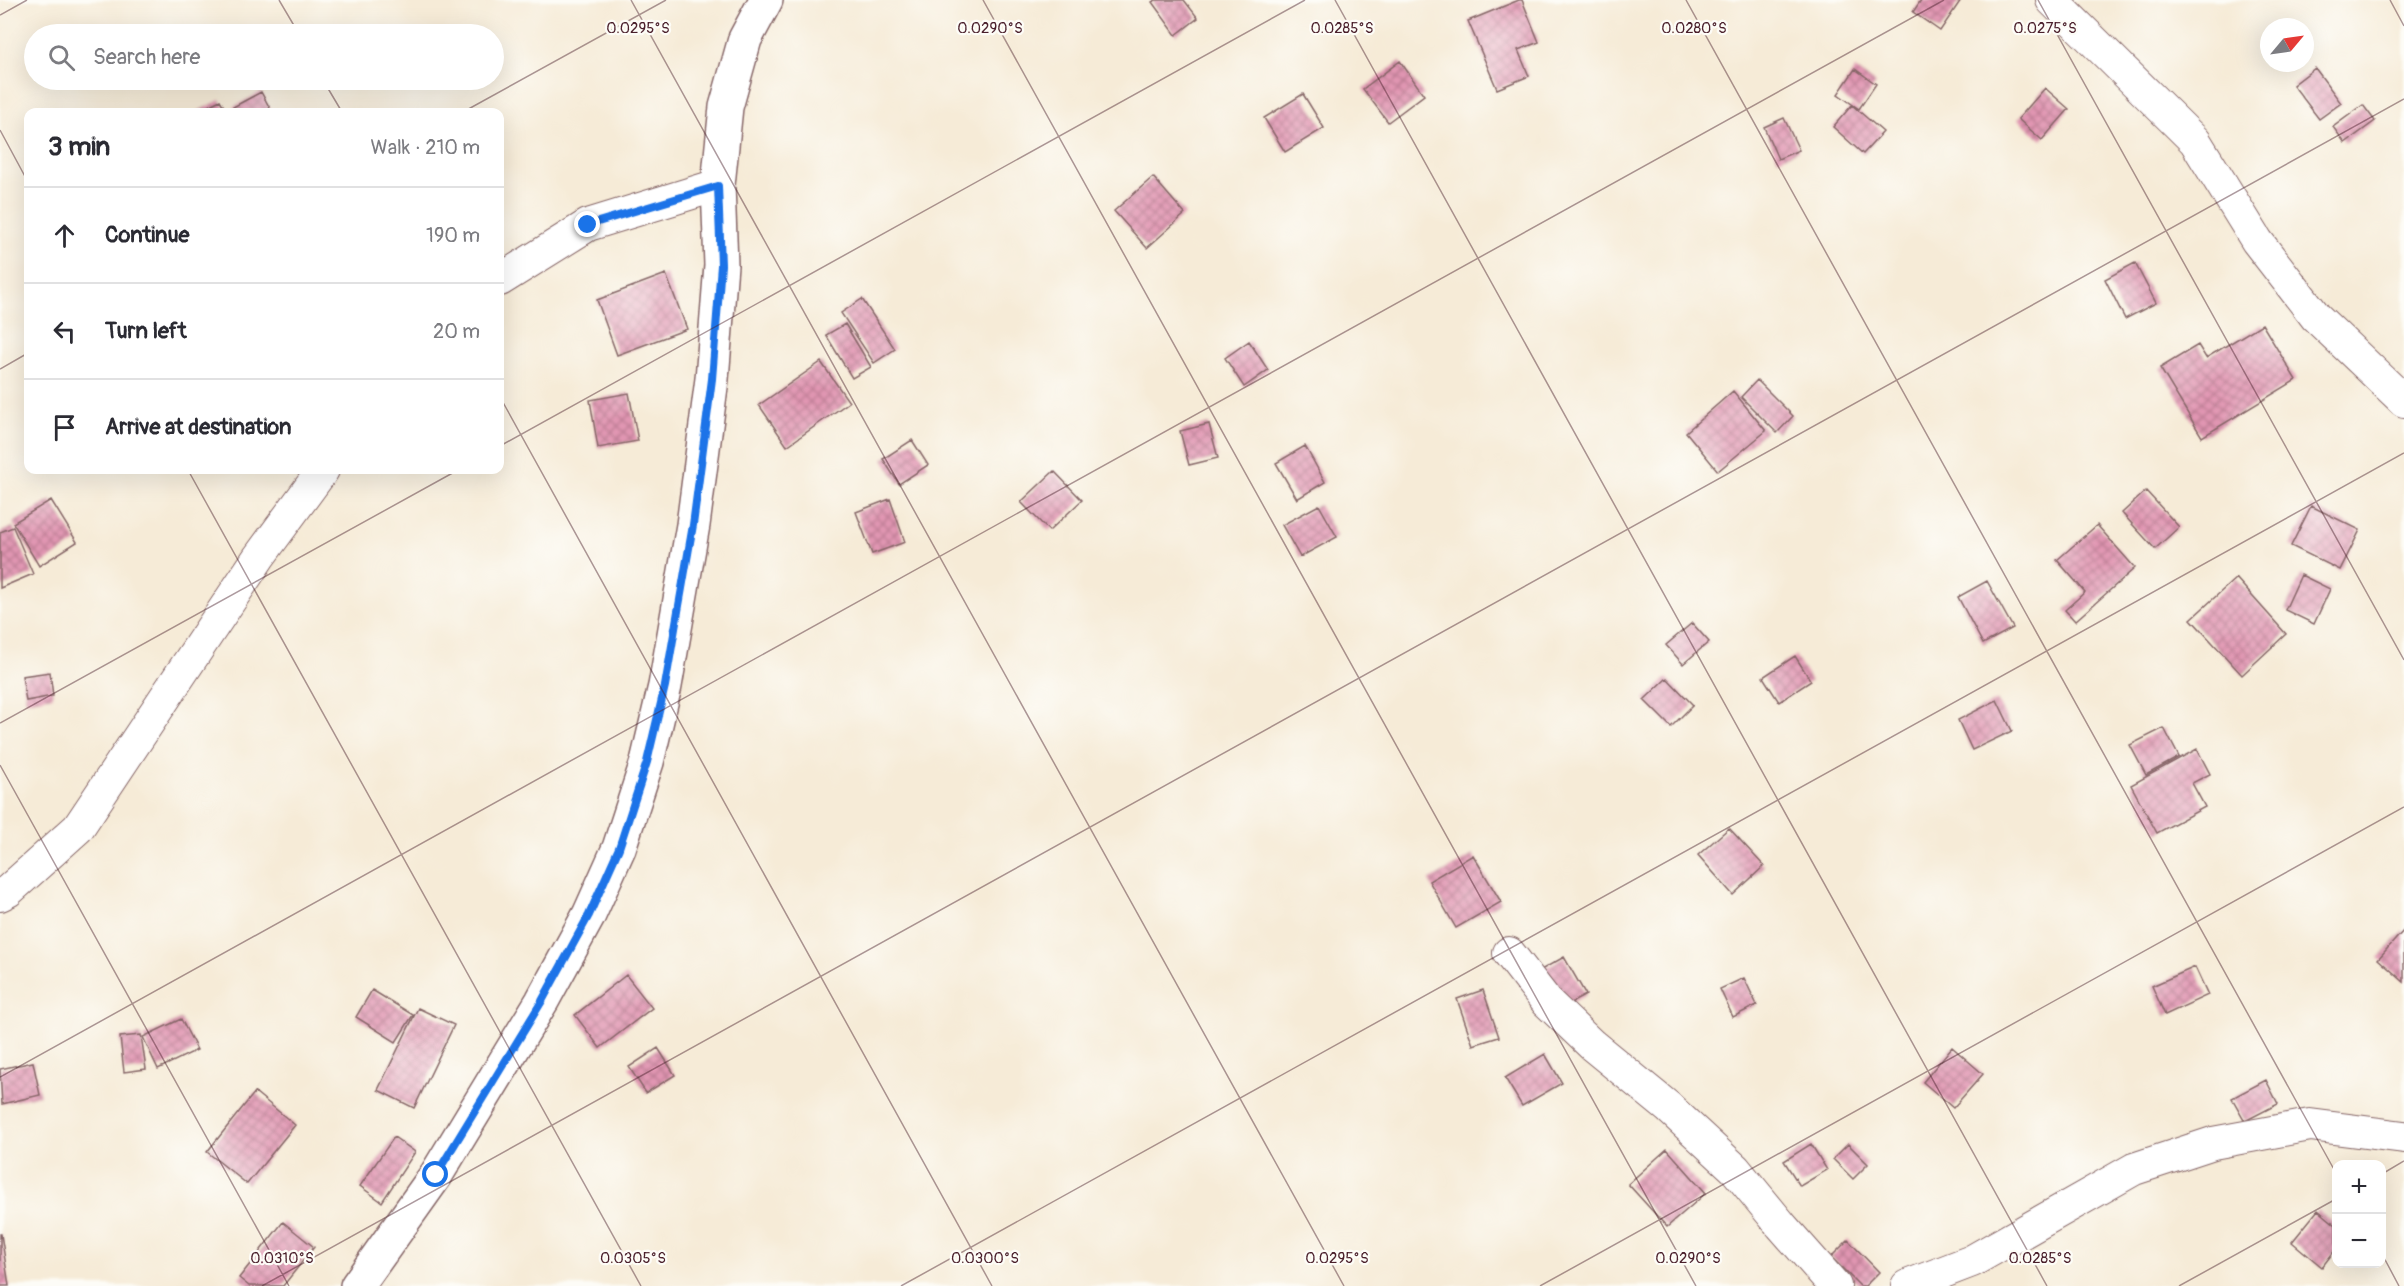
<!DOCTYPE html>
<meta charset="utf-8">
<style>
:root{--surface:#fff;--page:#f2f2f3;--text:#2b2b33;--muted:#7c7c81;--line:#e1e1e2}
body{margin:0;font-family:Pangolin,sans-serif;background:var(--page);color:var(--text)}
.controls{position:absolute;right:18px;bottom:18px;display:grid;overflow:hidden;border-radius:12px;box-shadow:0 6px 24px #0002}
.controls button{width:54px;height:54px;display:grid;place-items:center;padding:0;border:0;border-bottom:2px solid var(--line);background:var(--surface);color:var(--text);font:30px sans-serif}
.compass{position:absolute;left:2260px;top:18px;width:54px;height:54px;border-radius:50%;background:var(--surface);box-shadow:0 6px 24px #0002;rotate:61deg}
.stop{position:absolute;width:18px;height:18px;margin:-14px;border:4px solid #1a73e8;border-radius:50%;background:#fff}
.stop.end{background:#1a73e8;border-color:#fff;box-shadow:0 2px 6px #0008}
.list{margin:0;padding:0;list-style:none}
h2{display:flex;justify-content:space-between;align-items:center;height:78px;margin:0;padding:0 24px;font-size:26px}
h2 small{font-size:20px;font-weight:400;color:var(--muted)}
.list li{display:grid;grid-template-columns:39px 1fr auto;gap:18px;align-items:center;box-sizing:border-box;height:96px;padding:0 24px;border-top:2px solid var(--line)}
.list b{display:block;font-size:22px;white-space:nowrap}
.list em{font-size:20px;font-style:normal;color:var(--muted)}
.icon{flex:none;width:33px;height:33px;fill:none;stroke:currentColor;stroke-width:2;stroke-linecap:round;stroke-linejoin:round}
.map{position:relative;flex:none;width:2404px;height:1286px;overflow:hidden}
.search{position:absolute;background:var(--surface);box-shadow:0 6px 24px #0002;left:24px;top:24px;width:480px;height:66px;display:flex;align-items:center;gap:15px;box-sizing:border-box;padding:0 21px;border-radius:33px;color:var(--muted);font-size:22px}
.panel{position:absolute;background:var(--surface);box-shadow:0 6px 24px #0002;left:24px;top:108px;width:480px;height:366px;border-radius:12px}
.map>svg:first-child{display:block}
.building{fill:url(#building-cross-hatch)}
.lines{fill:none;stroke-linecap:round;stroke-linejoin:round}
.street-casing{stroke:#866667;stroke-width:34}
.secondary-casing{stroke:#866667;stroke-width:36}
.street{stroke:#fff;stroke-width:32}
.secondary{stroke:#fff;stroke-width:33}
.route{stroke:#1a73e8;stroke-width:8}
.ticks{fill:none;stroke:#4a1f2b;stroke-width:1.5;stroke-opacity:0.45}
.ticks-label{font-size:15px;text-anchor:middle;fill:#4a1f2b;stroke:#fdfcf7;stroke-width:4.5;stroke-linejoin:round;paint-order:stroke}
</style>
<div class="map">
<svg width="2404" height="1286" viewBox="0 0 2404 1286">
<defs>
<pattern id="building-cross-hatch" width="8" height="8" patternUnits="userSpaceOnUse" patternTransform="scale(1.5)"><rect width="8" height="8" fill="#e196b2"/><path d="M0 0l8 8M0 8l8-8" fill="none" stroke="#b87a91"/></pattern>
</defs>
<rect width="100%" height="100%" fill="#fdfcf7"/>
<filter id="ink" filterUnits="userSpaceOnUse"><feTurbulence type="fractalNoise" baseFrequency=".0167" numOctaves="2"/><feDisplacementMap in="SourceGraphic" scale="12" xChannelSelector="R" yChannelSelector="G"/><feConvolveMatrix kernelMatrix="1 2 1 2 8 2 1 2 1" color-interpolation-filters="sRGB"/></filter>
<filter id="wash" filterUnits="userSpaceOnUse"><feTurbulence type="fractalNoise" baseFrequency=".008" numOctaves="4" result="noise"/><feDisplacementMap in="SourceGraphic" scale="24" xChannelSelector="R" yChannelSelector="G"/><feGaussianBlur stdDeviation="1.35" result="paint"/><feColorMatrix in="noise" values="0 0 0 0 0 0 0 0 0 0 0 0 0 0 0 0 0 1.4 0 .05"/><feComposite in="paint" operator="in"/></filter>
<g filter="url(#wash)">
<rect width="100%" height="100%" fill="#f6ebd7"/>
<g id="blocks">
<path class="building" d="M1156 0H1184L1198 18 1176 35 1152 2Z
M1519 0H1522L1539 42 1518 50 1529 76 1497 89 1468 21Z
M1921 0H1961L1940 31 1913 12Z
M1400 61 1424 95 1388 122 1363 89Z
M2315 68 2341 103 2319 119 2293 85Z
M1855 69 1876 84 1859 109 1838 94Z
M2045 88 2069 109 2042 140 2018 119Z
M261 92 272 112H235L233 107Z
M1303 94 1324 128 1285 152 1264 118Z
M220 100 227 112H196Z
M1852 105 1883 132 1863 154 1833 127Z
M2363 105 2375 121 2345 143 2333 127Z
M1784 118 1799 150 1778 159 1764 127Z
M1153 177 1185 214 1147 248 1114 211Z
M2135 263 2156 303 2125 319 2105 279Z
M666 274 687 329 617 355 597 300Z
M862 299 895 349 874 363 841 313Z
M845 324 871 367 852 378 826 335Z
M2262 324 2296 380 2202 437 2160 368 2198 345 2206 358Z
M1249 341 1268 370 1244 387 1225 358Z
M821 362 849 402 787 446 759 405Z
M1757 380 1793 416 1777 433 1741 397Z
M1733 391 1766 431 1718 471 1686 432Z
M629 393 638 441 598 448 590 400Z
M1209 424 1218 458 1189 465 1180 431Z
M912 440 928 465 899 484 883 459Z
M1305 446 1325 482 1297 499 1276 463Z
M1054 471 1082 500 1049 531 1021 502Z
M2146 491 2179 527 2155 549 2122 513Z
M890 499 905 542 872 554 856 512Z
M51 500 77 542 39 566 13 523Z
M1319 505 1337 537 1300 557 1282 525Z
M2311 506 2360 530 2340 570 2291 546Z
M2097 525 2135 568 2075 621 2065 610 2085 592 2057 560Z
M13 527 33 574 0 588V532Z
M2301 575 2330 589 2314 624 2285 610Z
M2236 578 2286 634 2242 675 2191 619Z
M1987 581 2013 628 1983 644 1958 597Z
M1692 623 1709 642 1683 664 1666 645Z
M1795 656 1811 681 1779 702 1763 677Z
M50 672 53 696 26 701 22 676Z
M1667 678 1693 705 1671 727 1644 700Z
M1997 700 2012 731 1972 750 1958 720Z
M2164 728 2179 757 2146 775 2130 745Z
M2197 749 2210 774 2192 783 2205 807 2157 833 2131 785Z
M1729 828 1764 866 1733 895 1698 855Z
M1473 855 1501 902 1456 928 1429 881Z
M2404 930V982L2378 959Z
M1564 957 1586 995 1560 1009 1539 971Z
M2195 967 2208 995 2165 1015 2152 986Z
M626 975 652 1008 600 1048 575 1015Z
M1744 978 1757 1005 1733 1017 1720 989Z
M372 990 413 1015 396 1042 356 1017Z
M1483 990 1499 1037 1473 1045 1457 999Z
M418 1008 454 1025 414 1108 378 1090Z
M181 1019 197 1050 158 1069 143 1037Z
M141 1035 146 1069 124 1072 120 1037Z
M1952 1047 1983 1074 1953 1108 1923 1082Z
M658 1048 675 1075 646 1093 629 1067Z
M1545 1054 1562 1083 1522 1106 1505 1078Z
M33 1062 40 1095 2 1104 0 1069Z
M2266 1080 2278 1104 2245 1121 2232 1098Z
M255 1092 295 1125 247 1184 207 1152Z
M394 1137 415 1152 382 1202 360 1186Z
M1811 1144 1827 1170 1800 1186 1784 1161Z
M1848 1144 1868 1164 1853 1179 1833 1159Z
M1667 1149 1706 1193 1667 1227 1628 1184Z
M2318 1210 2336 1225V1249L2322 1267 2292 1242Z
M283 1222 314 1247 283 1286H249L239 1278Z
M0 1234H1L9 1286H0Z
M1848 1240 1879 1272 1865 1286H1860L1831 1257Z"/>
</g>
</g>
<g filter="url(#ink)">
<use href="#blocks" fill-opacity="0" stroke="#866667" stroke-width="1.5"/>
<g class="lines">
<g class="street-casing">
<path id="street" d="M2052 0 2195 141 2257 241 2316 317 2404 401
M500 280 588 225 718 185
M0 895 8 891 78 828 259 557 323 470
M1509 953 1547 1002 1592 1045 1668 1107 1735 1169 1781 1225 1835 1286
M1907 1286 1972 1261 2134 1169 2213 1143 2310 1125 2404 1137"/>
</g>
<g class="secondary-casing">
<path id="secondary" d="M357 1286 436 1175 542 1001 589 915 619 848 647 762 665 686 693 525 712 379 721 265 718 185 726 107 745 39 766 0"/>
</g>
<use href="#street" class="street"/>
<use href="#secondary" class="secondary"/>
</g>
</g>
<g class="lines" filter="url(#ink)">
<path class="route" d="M436 1175 542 1001 589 915 619 848 647 762 665 686 693 525 712 379 721 265 718 186 588 225"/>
</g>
<path class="ticks" d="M279 0 299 34M631 0 1344 1286M983 0 1696 1286M1335 0 2047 1286M1686 0 2336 1173M2038 0 2404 660M2390 0 2404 26M0 15 27 0M323 80 342 112M463 112 666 0M0 130 28 182M0 369 28 353M500 397 992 1286M500 446 1305 0M188 470 641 1286M0 723 458 470M0 765 289 1286M0 1077 1944 0M2382 1174 2404 1161M2382 1254 2399 1286M262 1286 2404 99M901 1286 2404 453M1540 1286 2404 807M2179 1286 2336 1199"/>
<g class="ticks-label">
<text x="638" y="33">0.0295°S</text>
<text x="990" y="33">0.0290°S</text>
<text x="1342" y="33">0.0285°S</text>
<text x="1694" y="33">0.0280°S</text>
<text x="2045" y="33">0.0275°S</text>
<text x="282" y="1263">0.0310°S</text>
<text x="633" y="1263">0.0305°S</text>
<text x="985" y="1263">0.0300°S</text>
<text x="1337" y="1263">0.0295°S</text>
<text x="1688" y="1263">0.0290°S</text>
<text x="2040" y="1263">0.0285°S</text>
</g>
</svg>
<div class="controls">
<button>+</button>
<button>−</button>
</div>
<svg class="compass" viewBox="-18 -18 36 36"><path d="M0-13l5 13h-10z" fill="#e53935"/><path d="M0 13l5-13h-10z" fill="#7c7c81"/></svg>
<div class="stop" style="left:436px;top:1175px"></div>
<div class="stop end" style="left:588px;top:225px"></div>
<div class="search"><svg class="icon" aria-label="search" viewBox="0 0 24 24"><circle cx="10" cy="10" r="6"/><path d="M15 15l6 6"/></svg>Search here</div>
<section class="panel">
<h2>3 min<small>Walk · 210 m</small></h2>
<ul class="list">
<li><svg class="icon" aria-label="ahead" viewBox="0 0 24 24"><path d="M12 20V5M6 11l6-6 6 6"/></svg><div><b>Continue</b></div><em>190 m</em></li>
<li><svg class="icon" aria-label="left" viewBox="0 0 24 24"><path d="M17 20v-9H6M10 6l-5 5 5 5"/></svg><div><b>Turn left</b></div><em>20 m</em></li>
<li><svg class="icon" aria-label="arrive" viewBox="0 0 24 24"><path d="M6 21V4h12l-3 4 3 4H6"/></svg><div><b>Arrive at destination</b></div></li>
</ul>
</section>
</div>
